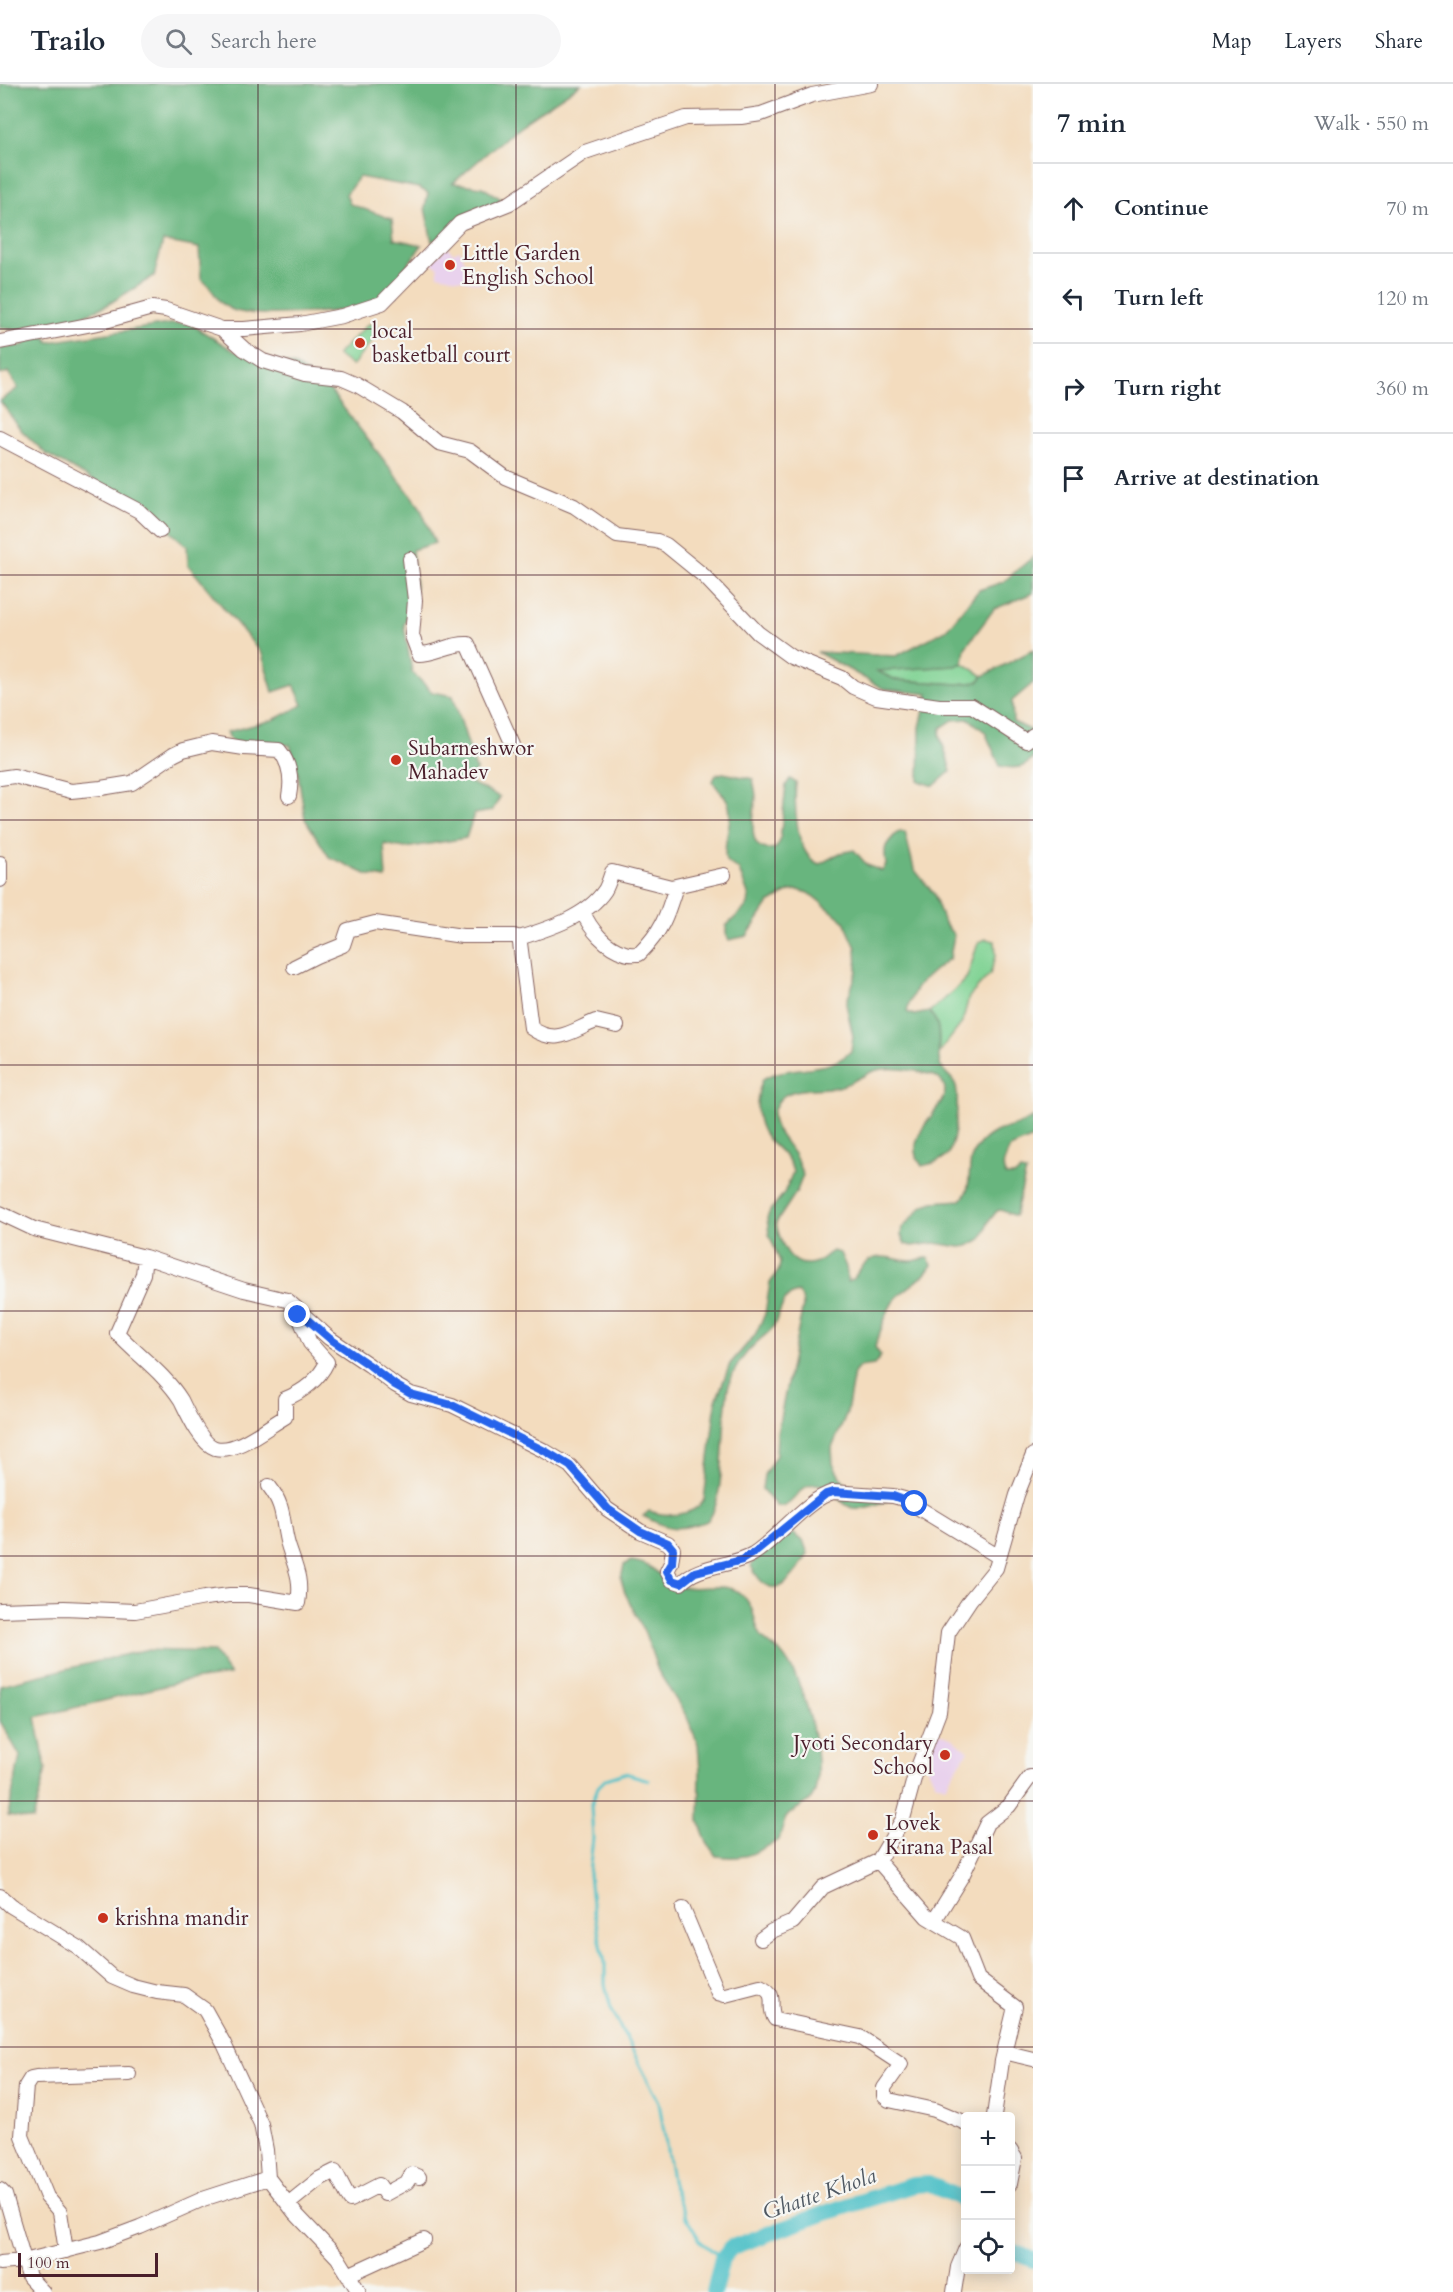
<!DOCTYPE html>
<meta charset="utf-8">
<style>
:root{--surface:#fff;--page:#f6f6f7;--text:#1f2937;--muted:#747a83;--line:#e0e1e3}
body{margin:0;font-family:Cardo,serif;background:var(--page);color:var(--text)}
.controls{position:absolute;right:18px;bottom:18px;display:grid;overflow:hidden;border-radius:6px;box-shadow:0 3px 15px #0003}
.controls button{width:54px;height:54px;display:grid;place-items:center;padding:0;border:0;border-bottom:2px solid var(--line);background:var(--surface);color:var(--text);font:30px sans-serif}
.scale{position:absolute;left:18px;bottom:15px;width:140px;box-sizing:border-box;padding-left:6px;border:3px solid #4a1f2b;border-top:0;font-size:16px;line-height:21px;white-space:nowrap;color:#4a1f2b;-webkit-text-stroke:4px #f6f6f2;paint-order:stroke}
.stop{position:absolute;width:18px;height:18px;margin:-14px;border:4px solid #2563eb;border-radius:50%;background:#fff}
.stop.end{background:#2563eb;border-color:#fff;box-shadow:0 2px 6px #0008}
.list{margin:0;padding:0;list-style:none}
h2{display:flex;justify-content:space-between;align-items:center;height:78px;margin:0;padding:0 24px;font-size:26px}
h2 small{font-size:20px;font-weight:400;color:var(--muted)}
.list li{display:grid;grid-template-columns:39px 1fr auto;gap:18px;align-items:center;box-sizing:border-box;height:90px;padding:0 24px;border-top:2px solid var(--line)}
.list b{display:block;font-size:22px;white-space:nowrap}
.list em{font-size:20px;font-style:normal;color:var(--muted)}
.icon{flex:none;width:33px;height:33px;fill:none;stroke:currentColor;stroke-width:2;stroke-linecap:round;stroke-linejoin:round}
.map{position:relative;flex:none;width:1033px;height:2208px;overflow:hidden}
header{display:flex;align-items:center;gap:36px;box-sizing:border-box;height:84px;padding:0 30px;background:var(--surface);border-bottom:2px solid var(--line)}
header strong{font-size:28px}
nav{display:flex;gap:33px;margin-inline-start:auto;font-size:21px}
.search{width:420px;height:54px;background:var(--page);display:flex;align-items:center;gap:15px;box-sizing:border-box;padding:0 21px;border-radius:33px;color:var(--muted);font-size:22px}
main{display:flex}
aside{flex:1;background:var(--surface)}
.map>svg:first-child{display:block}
.built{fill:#e9d2ed}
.green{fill:#81d394;stroke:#667960;stroke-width:1.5}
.forest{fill:#68b57e;stroke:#596a54;stroke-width:1.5}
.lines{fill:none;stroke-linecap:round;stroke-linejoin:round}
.stream{stroke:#54c2c9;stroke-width:3}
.river{stroke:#54c2c9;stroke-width:16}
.minor-casing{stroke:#85615e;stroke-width:16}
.minor{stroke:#fff;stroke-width:14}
.route{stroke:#2563eb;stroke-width:8}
.grid{fill:none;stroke:#4a1f2b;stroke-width:1.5;stroke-opacity:0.55}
.poi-dot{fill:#c8321e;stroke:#f6f6f2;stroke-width:2}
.labels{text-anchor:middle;stroke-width:4.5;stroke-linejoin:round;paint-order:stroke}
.poi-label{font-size:21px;fill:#4a1f2b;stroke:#f6f6f2;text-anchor:start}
.water-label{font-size:22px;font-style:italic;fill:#4e5862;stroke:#f6f6f2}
</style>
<header>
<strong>Trailo</strong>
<div class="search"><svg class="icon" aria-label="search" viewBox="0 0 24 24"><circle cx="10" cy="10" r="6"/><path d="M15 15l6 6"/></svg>Search here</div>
<nav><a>Map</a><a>Layers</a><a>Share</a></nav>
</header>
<main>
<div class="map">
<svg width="1033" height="2208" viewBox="0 0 1033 2208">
<rect width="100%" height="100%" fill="#f6f6f2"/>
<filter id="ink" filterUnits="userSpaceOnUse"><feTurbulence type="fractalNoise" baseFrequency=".0167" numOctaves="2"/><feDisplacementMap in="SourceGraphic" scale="12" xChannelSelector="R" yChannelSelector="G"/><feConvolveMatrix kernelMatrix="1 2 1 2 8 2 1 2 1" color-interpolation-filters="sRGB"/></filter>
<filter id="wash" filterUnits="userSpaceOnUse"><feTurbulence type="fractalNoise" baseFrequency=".008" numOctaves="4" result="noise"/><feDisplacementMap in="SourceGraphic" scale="24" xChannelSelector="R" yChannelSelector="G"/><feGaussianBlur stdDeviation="1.35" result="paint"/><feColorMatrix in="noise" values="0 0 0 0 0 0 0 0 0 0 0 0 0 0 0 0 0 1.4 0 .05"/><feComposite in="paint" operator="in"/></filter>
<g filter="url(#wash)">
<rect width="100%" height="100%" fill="#f3dcbe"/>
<path class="built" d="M447 163 453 169 460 166 468 186 484 188 481 200 438 191V183L431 179Z
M933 1647 953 1654 968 1667 945 1702 935 1698 923 1675Z"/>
<path class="green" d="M368 240 377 241 380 247 352 282 337 271Z
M963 579 983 592 978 598 958 600 896 596 876 587 954 582Z
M986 855 995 857 996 872 990 890 969 913 962 939 938 970C939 954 941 939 929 928L955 906 967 893 977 862 979 858Z"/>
<path class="forest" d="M0 0H581L519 41 453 99 482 103 503 116 432 158 425 124 428 109 419 104 359 93 346 110 350 120 392 135 394 155 422 161C409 178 390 210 371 220 352 229 252 234 233 226 212 217 218 207 201 195L199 164 163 157 154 192 107 221 72 237 38 244 49 258 169 240 189 239 234 267 296 282 329 305 420 423 435 459 412 466 416 503 404 541 412 588 432 608 453 612 476 686 469 698 500 713 492 727 474 730 466 754 405 764 384 760 386 794 368 791 329 773 305 735 298 689 290 661 232 659 227 648 273 636 303 621 294 601 273 608 262 570 188 481 187 462 145 425 46 370 21 346 0 317 18 304 8 288 0 291V264L25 261 24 246 0 244Z
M1033 473V509L994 525 965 564 963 579 955 582 877 587 896 596 958 600 978 598 983 592 1033 566V599L1012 617 1013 638 1033 647V674C1025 685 1012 685 1000 682L985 648 969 635 953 636 941 644 940 651 951 687 934 702 919 697 920 643 928 610 884 605 817 568 896 572 946 546 979 506 1003 498Z
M723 689 753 695C754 701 756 708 756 714 754 731 744 772 776 764L780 757 786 701 790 695 796 699C794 720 795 773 820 780L840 769 854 766 867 781 882 787 886 781C883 762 885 761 898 748H905L914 785 934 810 944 839 954 851 950 874C929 891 913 899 907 928L914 931 929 928C945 943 935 961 940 980 942 989 953 992 956 1002 959 1017 956 1059 947 1071 941 1078 930 1080 922 1082 895 1045 967 1017 938 994 932 990 923 989 916 987 901 985 886 982 871 988 860 993 851 1000 838 1003 818 1007 781 999 774 1026 769 1042 786 1058 794 1070 798 1077 800 1085 803 1091L797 1107 776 1139C780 1159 791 1188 817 1178 823 1176 827 1170 833 1167L840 1169 846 1183 848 1198C857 1194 858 1184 867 1178 882 1167 897 1178 914 1177 918 1176 923 1174 928 1174L932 1181C923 1197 904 1203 893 1218 885 1230 880 1249 875 1263L881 1272 874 1281 859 1283 854 1289 847 1328 832 1364 833 1380 840 1393 851 1404 890 1416C879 1419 865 1426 853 1424 839 1421 829 1398 814 1400 794 1403 797 1424 776 1422L762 1405 764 1391 776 1371 777 1349 803 1222 802 1214 798 1208C781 1211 781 1230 773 1243 769 1249 761 1254 756 1259 743 1271 734 1284 729 1300 721 1328 727 1417 708 1436 705 1439 700 1439 695 1441 673 1447 664 1443 643 1432L649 1427C667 1433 693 1433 704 1416L716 1317 730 1280 755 1251 765 1230 770 1199 779 1186 780 1178 769 1150 767 1134 770 1127 784 1109 793 1088C790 1073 777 1066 767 1054 754 1038 755 1013 763 995 790 979 828 991 851 967L853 952 846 920 857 887 856 864 844 837 809 809 798 806 790 807 769 819 747 852 729 856 726 850V842L748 821 749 813 739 786 726 777C721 757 736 736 727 716 723 710 716 704 713 697L716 691Z
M1033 1033V1054L1010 1064C1005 1074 1000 1083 1006 1092H1014L1020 1087 1026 1088 1015 1132 1001 1126 997 1127 989 1137 981 1155 968 1162 960 1163 935 1159 912 1162 905 1160 901 1151 902 1144 923 1122 933 1118 961 1116C975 1102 964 1079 977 1063 996 1039 1013 1048 1033 1033Z
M793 1449 804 1459 808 1470C792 1496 773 1524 751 1482 760 1465 777 1458 793 1449Z
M631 1477C656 1480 659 1495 678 1502 697 1508 725 1496 741 1510 757 1523 753 1543 763 1554 768 1560 774 1563 780 1568 805 1595 824 1672 815 1707 811 1723 794 1722 786 1734 783 1740 781 1749 779 1756 752 1770 748 1776 716 1772L707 1759 699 1737 700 1688 698 1660 687 1633 658 1587 645 1549 625 1509 621 1495 624 1481Z
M144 1566 214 1568 230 1591 185 1597 36 1633 46 1685 33 1736 8 1732 20 1672 0 1637V1601Z"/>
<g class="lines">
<path class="stream" d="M649 1696 625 1689 606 1695 598 1703 591 1722 593 1754 589 1790 592 1819 605 1879V1900L611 1925 659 2018 673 2102 685 2132 701 2158 722 2174"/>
<path class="river" d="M1010 2166 1033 2176
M714 2208 722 2174 732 2163 831 2127 913 2101 928 2100 959 2113 966 2121"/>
</g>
</g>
<g filter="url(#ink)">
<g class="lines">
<g class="minor-casing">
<path id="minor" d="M222 245 244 265 263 277 305 290 341 294 357 301 402 328 439 359 470 367 505 393 574 422 617 452 657 457 666 461 704 492 758 549 791 573 842 594 853 603 876 613 939 622H972L1026 657 1033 651
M0 258 98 239 152 224 166 226 222 245H244L300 240 342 232 382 219 460 139 510 119 585 68 686 34 741 33 761 30 812 11 871 0
M0 354 139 427 160 447
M410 475 415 516 412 552 419 570C436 570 450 559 468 560L513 661
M0 694 14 692 71 707 101 704 132 699 173 671 183 666 212 659 244 664 279 666C290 679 292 696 289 712
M0 779V796
M583 828C590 845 606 864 625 869 629 871 635 870 639 870 662 847 667 832 676 802
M519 854C548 845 587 833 605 806 608 801 610 794 612 788L671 803 724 791
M294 883 316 872 343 861 348 846 375 839 462 852H514L519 854 520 859 531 944C557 962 571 947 596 937L617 942
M0 1129 34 1145 145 1173 244 1206 287 1216 329 1254 369 1281 395 1301 411 1310 452 1321 545 1367 570 1382 607 1425 640 1447 668 1459 673 1465 671 1479 667 1487 672 1496 681 1499C699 1480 731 1483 753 1470 777 1455 807 1415 833 1408L893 1412 904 1415 999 1473
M145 1173 143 1190 117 1249C138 1272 164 1289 181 1316 187 1328 201 1360 215 1364 236 1370 267 1343 285 1333V1315C303 1308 319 1295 327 1278L310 1259 298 1230
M0 1526 64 1524 135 1527 205 1514 230 1511H249L298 1519C302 1496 296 1485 289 1464 281 1440 287 1425 269 1402
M0 1812 11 1822 78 1863 112 1893 133 1902 157 1908 184 1911 205 1926 224 1960 261 2040 266 2066 268 2094 295 2129 338 2174 359 2208
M683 1825 718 1909 725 1911 760 1902C780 1911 766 1921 775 1935L860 1953 901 1980 884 2004V2012L889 2016 935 2026 966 2039
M934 1837 963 1790 987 1739 1009 1722 1030 1693H1033
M761 1855 772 1847 793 1838 823 1803 878 1777
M1004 1968 1033 1975
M994 2032 1002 1977 1015 1923 978 1895 962 1854 927 1833 878 1777 903 1735 915 1691 939 1628 948 1549 970 1516 996 1484 1017 1411 1033 1371
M1010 2066 1015 2074 1010 2100
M0 2106 5 2111 29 2193 43 2208
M288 2120 319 2095 335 2087 350 2116 379 2101 385 2110 407 2098 412 2090 419 2093
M66 2167 60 2128 47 2113 22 2052 26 2002 31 1994 36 1993 129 1990
M0 2179 24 2177 100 2158 140 2143 203 2115 268 2094
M348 2191 424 2156
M954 2208 958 2183 966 2164"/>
</g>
<use href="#minor" class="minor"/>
</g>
</g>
<g class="lines" filter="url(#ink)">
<path class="route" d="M298 1231 294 1224 329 1254 369 1281 395 1301 411 1310 452 1321 545 1367 570 1382 608 1425 640 1447 668 1459 673 1465 672 1479 667 1487 672 1496 681 1499 695 1488 742 1476 756 1467 826 1410 833 1408 893 1412 915 1420"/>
</g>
<path class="grid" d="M258 0V2208M516 0V2208M775 0V2208M0 245H1033M0 491H1033M0 736H1033M0 981H1033M0 1227H1033M0 1472H1033M0 1717H1033M0 1963H1033"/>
<g class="poi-dot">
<circle cx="450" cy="181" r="6"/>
<circle cx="360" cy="259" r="6"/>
<circle cx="396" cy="676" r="6"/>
<circle cx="945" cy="1671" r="6"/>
<circle cx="873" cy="1751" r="6"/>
<circle cx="103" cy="1834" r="6"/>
</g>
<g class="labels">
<g class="poi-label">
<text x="462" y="176">Little Garden<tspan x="462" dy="24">English School</tspan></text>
<text x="372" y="254">local<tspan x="372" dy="24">basketball court</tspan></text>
<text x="408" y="671">Subarneshwor<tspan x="408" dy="24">Mahadev</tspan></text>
<text x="933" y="1666" text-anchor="end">Jyoti Secondary<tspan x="933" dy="24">School</tspan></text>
<text x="885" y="1746">Lovek<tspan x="885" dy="24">Kirana Pasal</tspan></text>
<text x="115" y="1841">krishna mandir</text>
</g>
<g class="water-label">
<text transform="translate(819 2109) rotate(-19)" y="8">Ghatte Khola</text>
</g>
</g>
</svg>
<div class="controls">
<button>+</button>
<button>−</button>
<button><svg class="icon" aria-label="locate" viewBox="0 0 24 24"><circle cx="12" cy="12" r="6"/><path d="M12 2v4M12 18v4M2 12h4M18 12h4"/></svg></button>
</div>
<div class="scale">100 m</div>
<div class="stop" style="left:915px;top:1420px"></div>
<div class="stop end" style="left:298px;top:1231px"></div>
</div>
<aside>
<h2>7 min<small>Walk · 550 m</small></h2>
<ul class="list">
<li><svg class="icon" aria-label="ahead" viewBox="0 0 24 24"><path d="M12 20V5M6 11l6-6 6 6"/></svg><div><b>Continue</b></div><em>70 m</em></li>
<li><svg class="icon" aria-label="left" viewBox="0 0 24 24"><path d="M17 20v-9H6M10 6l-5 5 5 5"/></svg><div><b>Turn left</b></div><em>120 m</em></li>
<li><svg class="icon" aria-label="right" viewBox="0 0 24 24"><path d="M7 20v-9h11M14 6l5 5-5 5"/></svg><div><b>Turn right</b></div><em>360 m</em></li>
<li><svg class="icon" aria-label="arrive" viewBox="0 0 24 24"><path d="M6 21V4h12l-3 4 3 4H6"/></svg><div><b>Arrive at destination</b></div></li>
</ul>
</aside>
</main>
